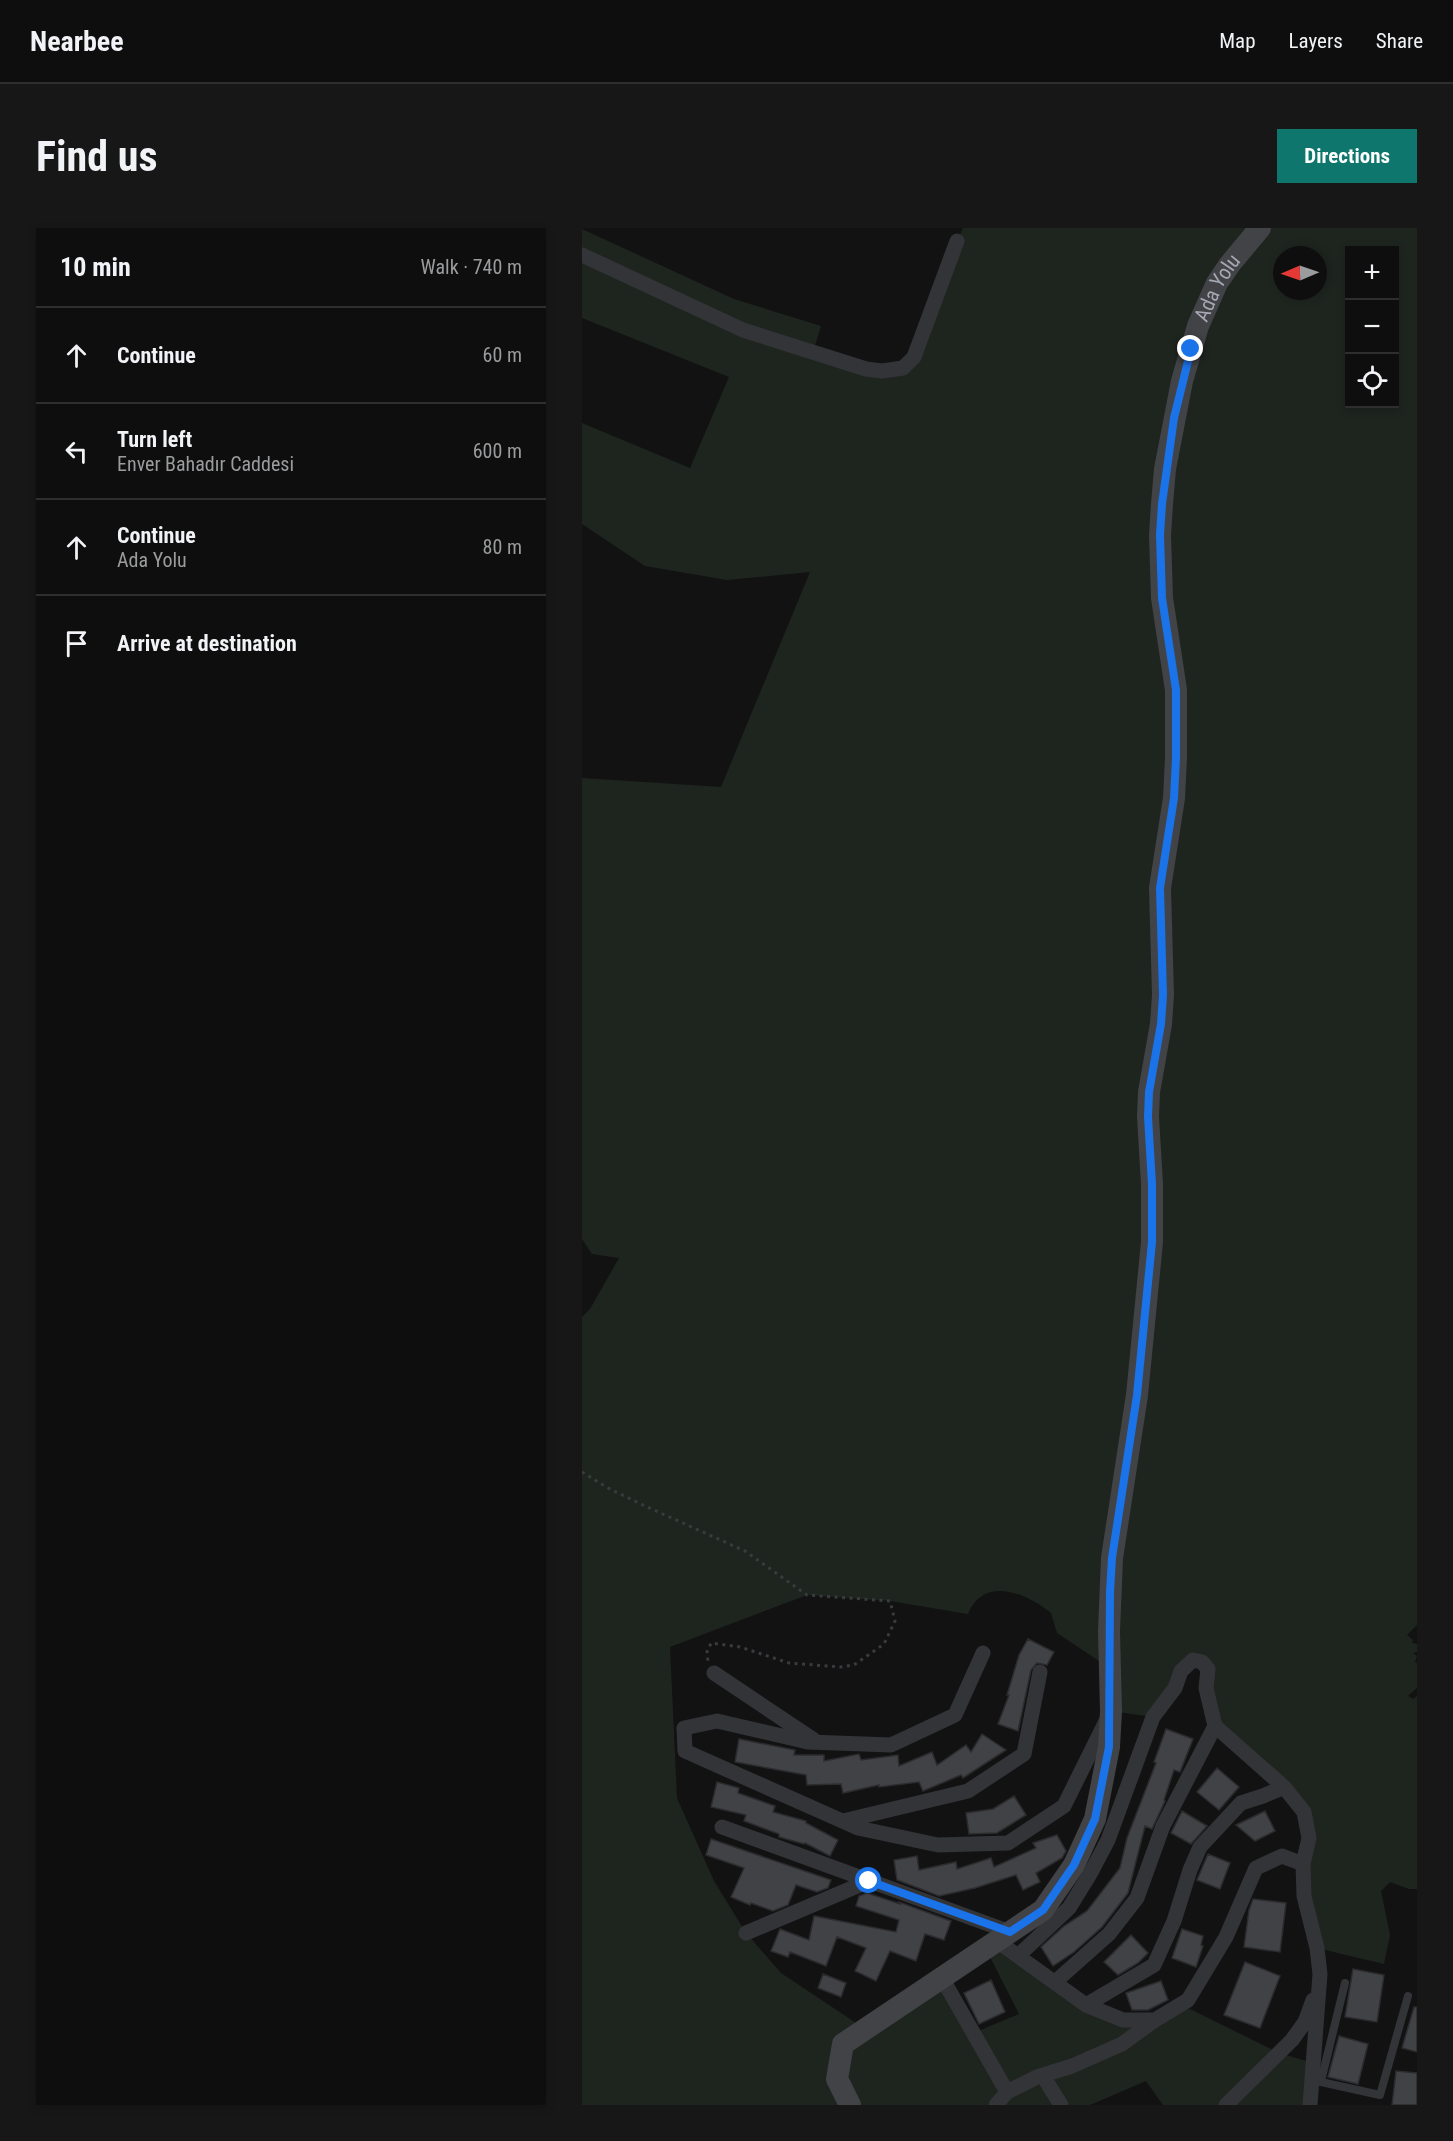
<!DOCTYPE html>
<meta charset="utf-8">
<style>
:root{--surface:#0e0e0e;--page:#171717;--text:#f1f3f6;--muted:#9b9c9e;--line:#2e2e2e;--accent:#0f766e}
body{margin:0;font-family:"Roboto Condensed",sans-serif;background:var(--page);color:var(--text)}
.controls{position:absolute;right:18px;top:18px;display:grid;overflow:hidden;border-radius:0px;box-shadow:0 3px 9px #0003}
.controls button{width:54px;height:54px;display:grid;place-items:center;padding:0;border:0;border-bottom:2px solid var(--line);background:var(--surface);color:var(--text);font:30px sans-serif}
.compass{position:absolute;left:691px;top:18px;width:54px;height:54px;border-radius:50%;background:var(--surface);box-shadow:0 3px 9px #0003;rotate:268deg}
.stop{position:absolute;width:18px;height:18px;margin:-14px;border:4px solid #1a73e8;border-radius:50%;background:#fff}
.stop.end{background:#1a73e8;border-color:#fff;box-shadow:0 2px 6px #0008}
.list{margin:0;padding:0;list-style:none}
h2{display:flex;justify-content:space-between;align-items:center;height:78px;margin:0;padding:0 24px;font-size:26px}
h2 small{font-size:20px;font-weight:400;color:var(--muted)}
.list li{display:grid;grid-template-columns:39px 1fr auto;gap:18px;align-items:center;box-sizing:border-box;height:96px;padding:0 24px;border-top:2px solid var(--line)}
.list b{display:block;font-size:22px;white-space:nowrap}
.list p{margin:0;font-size:20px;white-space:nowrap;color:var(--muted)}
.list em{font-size:20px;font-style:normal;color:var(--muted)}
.icon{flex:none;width:33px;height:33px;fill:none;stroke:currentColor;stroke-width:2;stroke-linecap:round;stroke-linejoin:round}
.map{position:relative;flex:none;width:835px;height:1877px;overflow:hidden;border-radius:0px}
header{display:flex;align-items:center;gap:36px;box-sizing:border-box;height:84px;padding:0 30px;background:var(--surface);border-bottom:2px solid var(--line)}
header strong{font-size:28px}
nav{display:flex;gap:33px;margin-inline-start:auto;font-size:21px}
.intro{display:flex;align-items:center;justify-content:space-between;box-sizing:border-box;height:144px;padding:0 36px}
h1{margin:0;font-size:42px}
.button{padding:15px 27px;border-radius:0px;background:var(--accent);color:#fff;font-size:21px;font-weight:700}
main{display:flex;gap:36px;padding:0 36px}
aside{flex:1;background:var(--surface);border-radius:0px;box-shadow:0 3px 9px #0003}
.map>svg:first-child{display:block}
.green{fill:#1e251f;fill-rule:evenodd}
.building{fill:#414246;stroke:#2c2c2f;stroke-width:1.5}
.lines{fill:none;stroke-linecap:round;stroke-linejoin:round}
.path{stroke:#393b3f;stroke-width:3;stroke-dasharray:3 4.5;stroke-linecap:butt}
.lane{stroke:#333438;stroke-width:8}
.street{stroke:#333438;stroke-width:15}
.secondary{stroke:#414347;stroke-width:22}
.route{stroke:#1a73e8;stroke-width:8}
.labels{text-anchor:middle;stroke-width:6;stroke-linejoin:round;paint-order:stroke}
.street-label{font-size:21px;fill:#a4a8b2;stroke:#0d0d0e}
</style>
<header>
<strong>Nearbee</strong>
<nav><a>Map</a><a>Layers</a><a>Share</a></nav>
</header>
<div class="intro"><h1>Find us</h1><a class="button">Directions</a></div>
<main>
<aside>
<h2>10 min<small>Walk · 740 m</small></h2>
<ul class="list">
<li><svg class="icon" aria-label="ahead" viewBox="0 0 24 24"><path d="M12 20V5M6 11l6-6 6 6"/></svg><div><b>Continue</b></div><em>60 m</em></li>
<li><svg class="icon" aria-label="left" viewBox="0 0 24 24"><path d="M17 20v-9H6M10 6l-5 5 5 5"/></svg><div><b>Turn left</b><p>Enver Bahadır Caddesi</p></div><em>600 m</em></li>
<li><svg class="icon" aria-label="ahead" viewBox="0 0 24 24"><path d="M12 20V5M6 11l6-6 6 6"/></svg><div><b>Continue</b><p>Ada Yolu</p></div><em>80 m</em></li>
<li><svg class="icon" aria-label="arrive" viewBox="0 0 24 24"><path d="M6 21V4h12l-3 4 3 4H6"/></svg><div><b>Arrive at destination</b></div></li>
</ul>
</aside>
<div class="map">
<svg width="835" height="1877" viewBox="0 0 835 1877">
<rect width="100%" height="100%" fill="#121213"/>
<path class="green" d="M381 0H835V1397L825 1407 831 1412 830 1415 835 1416V1424L831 1425 835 1428 833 1434 835 1435V1460L826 1468 831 1471 835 1468V1661H827L808 1654 799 1663 808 1707 802 1736 735 1720 722 1668V1584L633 1498 626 1450 611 1432 571 1489 529 1483 526 1439 475 1405 469 1385C444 1365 402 1347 386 1386L308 1373 225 1367 88 1419 95 1570 132 1653 164 1705 199 1745 283 1801 360 1750 391 1805 437 1786 404 1721 415 1713 504 1777 573 1792 600 1777 697 1825 731 1835 728 1877H581L564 1853 508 1877H0V1089L8 1081 37 1030 10 1026 0 1011V550L139 559 228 344 145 352 63 338 0 296V195L108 240 147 149 0 90V1L152 71 239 98 231 124 321 140ZM768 22H812V176H768ZM700 27H736V63H700Z"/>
<path class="building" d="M446 1411 472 1424 465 1437 455 1435 449 1442 436 1503 416 1496 427 1467H425L437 1427Z
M584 1501 611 1511 598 1544 592 1542 582 1572 583 1573 570 1601 563 1598 546 1665 520 1699 492 1724 471 1738 459 1719 482 1698 505 1683 538 1640 545 1610 574 1535 572 1534Z
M400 1506 424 1522 381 1550 379 1547 341 1563 337 1554 297 1559V1557L261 1565 259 1556 225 1557 224 1547 153 1534 157 1511 213 1522 212 1527H242V1533L277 1526 279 1532 316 1527 317 1538 350 1524 355 1537 384 1517 389 1524Z
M635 1540 657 1559 637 1582 615 1564Z
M135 1554 157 1560 156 1565 193 1578 191 1584 224 1593V1595L256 1612 248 1628 223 1615 222 1616 197 1609V1606L162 1593 164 1587 129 1579Z
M432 1568 444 1587 415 1605 387 1606 384 1585 411 1581Z
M600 1583 625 1598 609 1616 589 1605Z
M683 1583 693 1603 673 1613 654 1597Z
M475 1607 484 1623 480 1630 454 1645 458 1654 441 1662 434 1647 393 1660 357 1668 315 1652 312 1632 335 1628 337 1642 374 1634 375 1641 409 1630 412 1639 454 1620 451 1615Z
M129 1611 249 1652 246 1660 235 1664 214 1657 206 1677 191 1683 169 1675 168 1677 149 1669 162 1640 124 1627Z
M626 1626 648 1635 638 1661 615 1652Z
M285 1665 318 1676 317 1674 369 1693 362 1712 343 1706 334 1733 308 1723 294 1753 273 1743 284 1720 255 1709 244 1738 208 1724 206 1729 189 1723 198 1701 227 1712 232 1688 314 1704 317 1692 274 1678 277 1668Z
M671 1671 704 1675 698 1724 662 1719 667 1682Z
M600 1701 621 1708 619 1717 621 1718 614 1739 590 1730Z
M549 1707 566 1725 556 1735 536 1747 522 1734Z
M663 1734 698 1748 678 1800 642 1787Z
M771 1741 802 1747 795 1794 763 1789Z
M241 1746 264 1755 259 1769 236 1760Z
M409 1752 423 1784 397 1796 382 1765Z
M579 1753 586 1772 566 1782H550L544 1765Z
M832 1779H835V1824L820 1820Z
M757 1808 786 1816 776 1856 746 1849Z
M814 1843 835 1845V1877H810Z"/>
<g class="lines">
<path class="path" d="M0 1244 26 1260 63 1278 163 1323 225 1367 308 1373 313 1393 302 1416 272 1437 258 1439 207 1435 158 1419 129 1415 125 1424 126 1434"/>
<path class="lane" d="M730 1852 798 1867 826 1768
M739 1853 763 1755"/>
<path class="street" d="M0 27 161 102 284 141 300 143 321 140 332 129 375 13
M401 1425 373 1487 309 1517 226 1514 135 1493 102 1500 103 1523 276 1600 356 1617 426 1615 482 1578 525 1491
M132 1445 232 1512
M261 1593 386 1563 442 1526 458 1444
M140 1599 428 1704
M164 1705 287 1653
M415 1713 504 1777 541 1792H573L606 1772 644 1709 674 1640 700 1628 721 1636
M436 1728 487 1680 508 1646 526 1612 571 1489 593 1460 599 1443 611 1432 620 1434 626 1441 624 1460 633 1498 702 1559 722 1584 727 1610 721 1636 722 1668 735 1720 738 1746 728 1877
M360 1750 425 1864
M473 1754 527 1706 555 1670 581 1598 633 1498
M504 1777 572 1737 592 1693 608 1642 618 1619 659 1575 681 1568 702 1559
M461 1848 479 1877
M414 1877 425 1864 455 1849 490 1838 540 1816 573 1792
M644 1877 710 1812 723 1794 731 1772"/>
<path class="secondary" id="s1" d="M268 1877 255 1851 261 1816 461 1682 492 1637 513 1591 527 1519 529 1483 527 1403 530 1330 555 1167 570 1014V956L566 889 567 864 579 796 581 767 578 660 592 570 594 530V462L580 370 578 307 580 276 583 241 600 153 616 98 635 55 648 36 678 0"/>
</g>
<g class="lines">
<path class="route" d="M287 1653 428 1704 461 1682 492 1637 513 1591 527 1519 528 1364 530 1330 555 1167 570 1014V956L566 889 567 864 579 796 581 767 578 660 592 570 594 530V462L580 370 578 307 580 276 592 190 609 121"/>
</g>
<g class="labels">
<g class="street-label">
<text dy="7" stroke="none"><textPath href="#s1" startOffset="1958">Ada Yolu</textPath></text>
</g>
</g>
</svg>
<div class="controls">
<button>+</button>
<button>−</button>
<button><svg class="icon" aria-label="locate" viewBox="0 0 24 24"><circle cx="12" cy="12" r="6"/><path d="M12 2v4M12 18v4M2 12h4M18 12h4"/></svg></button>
</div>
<svg class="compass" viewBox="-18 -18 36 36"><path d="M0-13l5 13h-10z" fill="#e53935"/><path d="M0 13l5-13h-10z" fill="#9b9c9e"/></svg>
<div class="stop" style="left:287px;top:1653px"></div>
<div class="stop end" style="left:609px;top:121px"></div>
</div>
</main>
